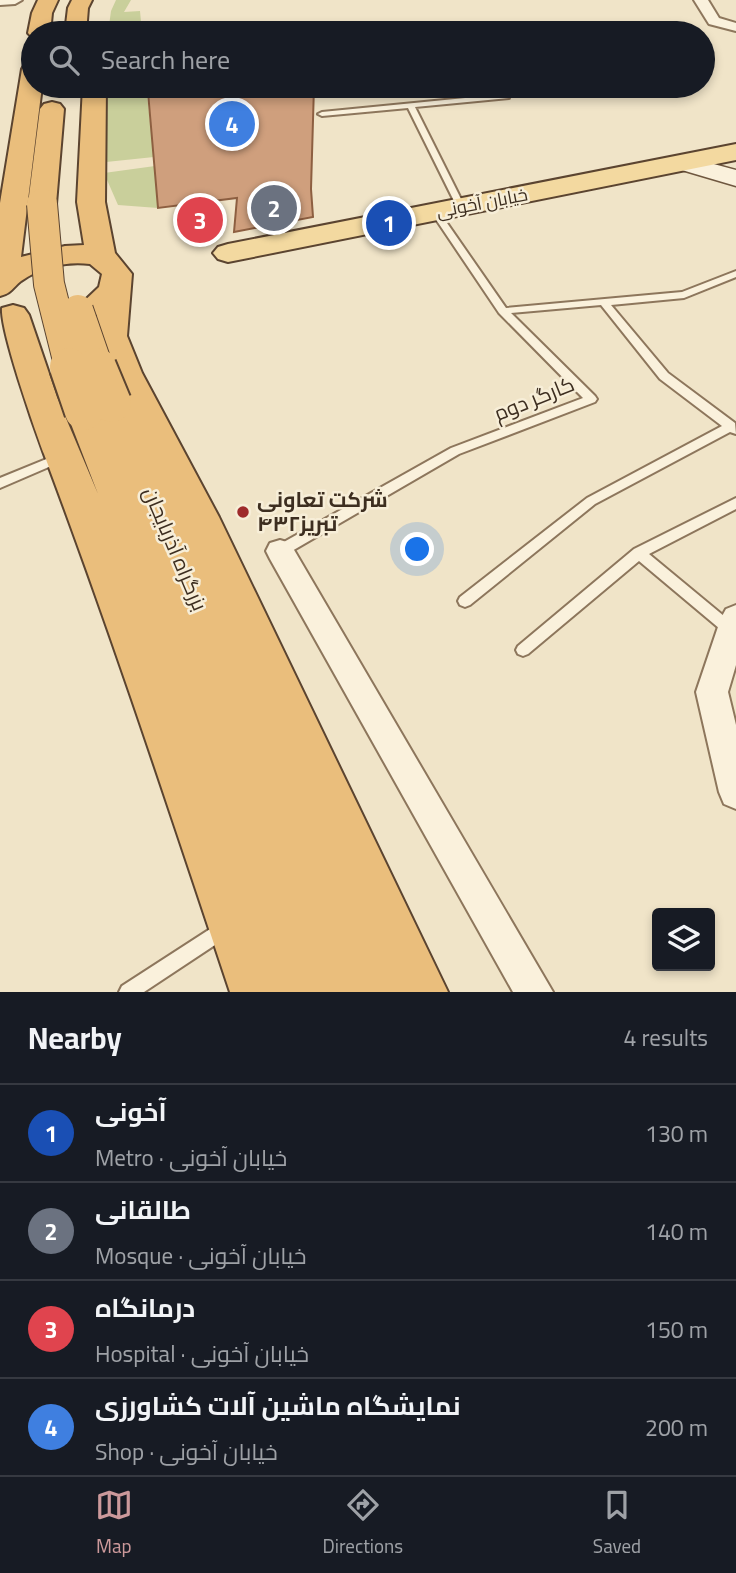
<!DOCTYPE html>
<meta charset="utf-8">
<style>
:root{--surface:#171b24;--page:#20242c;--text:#f1f3f6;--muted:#9ea1a6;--line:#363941;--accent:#cc999b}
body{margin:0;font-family:Georgia,Cairo,serif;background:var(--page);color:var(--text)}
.controls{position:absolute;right:21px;bottom:21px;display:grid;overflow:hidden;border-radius:7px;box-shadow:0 4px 10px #0003}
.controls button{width:63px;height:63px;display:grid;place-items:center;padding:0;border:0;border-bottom:2px solid var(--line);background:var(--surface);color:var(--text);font:35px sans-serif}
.you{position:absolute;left:418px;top:550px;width:24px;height:24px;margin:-18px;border:5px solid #fff;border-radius:50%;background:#1a73e8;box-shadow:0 0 0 10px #1a73e833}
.badge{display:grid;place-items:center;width:46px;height:46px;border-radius:50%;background:var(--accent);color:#fff;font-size:23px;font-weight:700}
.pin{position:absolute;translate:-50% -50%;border:4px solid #fff;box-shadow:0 2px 7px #0006}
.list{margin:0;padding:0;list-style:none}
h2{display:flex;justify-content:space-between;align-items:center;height:91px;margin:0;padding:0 28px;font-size:30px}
h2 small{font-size:23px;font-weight:400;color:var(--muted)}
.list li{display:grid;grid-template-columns:46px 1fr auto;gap:21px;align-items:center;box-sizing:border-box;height:98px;padding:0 28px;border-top:2px solid var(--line)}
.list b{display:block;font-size:26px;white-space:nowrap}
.list p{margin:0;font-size:23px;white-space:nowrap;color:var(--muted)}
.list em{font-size:23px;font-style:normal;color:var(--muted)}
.icon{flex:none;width:38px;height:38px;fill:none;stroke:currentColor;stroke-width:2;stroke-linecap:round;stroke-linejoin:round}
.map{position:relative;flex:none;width:736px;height:992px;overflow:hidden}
.search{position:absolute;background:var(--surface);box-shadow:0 4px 10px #0003;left:21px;right:21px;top:21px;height:77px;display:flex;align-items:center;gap:18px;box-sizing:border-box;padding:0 24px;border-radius:38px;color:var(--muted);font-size:26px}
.sheet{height:483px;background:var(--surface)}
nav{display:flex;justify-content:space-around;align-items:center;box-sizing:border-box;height:98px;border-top:2px solid var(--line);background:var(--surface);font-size:19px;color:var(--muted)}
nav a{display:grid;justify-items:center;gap:4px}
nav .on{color:var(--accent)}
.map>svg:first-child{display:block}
.green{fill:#c9cf9b}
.building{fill:#cf9f7d;stroke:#8d5f41;stroke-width:2}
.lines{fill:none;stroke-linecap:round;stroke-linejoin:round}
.service-casing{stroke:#8d765c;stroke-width:4}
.minor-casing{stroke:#8d765c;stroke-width:4}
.secondary-casing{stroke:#6f573f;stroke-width:3}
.primary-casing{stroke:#5b4430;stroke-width:4}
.trunk-casing{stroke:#5b4430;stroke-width:4}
.service{fill:#faf1dc;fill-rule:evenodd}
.minor{fill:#faf1dc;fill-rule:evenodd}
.secondary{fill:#faf1dc;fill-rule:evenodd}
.primary{fill:#f3d9a0;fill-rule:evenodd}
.trunk{fill:#eabe7c;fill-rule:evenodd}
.trunk-bridge-far1-casing{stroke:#5b4430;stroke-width:32;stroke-linecap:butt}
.trunk-bridge-casing{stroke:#5b4430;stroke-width:42;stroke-linecap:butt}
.trunk-bridge-far1{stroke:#eabe7c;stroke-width:30}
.trunk-bridge{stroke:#eabe7c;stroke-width:38}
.poi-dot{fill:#9e2a2b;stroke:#f7eed8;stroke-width:2.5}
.labels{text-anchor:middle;stroke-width:5;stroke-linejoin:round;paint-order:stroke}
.far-street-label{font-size:18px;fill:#3d2e20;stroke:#f7eed8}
.street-label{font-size:21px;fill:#3d2e20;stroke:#f7eed8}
.poi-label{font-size:21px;font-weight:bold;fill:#3d2e20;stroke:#f7eed8;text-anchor:start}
</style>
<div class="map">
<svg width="736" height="992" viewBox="0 0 736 992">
<rect width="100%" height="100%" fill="#f0e4c8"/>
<path class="green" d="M116 0H131L124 12 140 11 142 33H108L111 11Z
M108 86H146L154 157 106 162Z
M155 166 158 208 118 205 104 173Z"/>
<path class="building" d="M235 86H314L311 189 313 217 234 232 237 198 158 208 148 92Z"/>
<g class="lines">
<g class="service-casing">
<path id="service" d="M506 94H509V98L415 107 465 207 461 210 457 207 408 108 322 116 318 114 322 112Z
M435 209 438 210 506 308 682 292 736 271V277L684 298 611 305 668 373 735 423 736 434 730 432 595 504 470 605 465 607 460 605 458 601 460 597 587 498 722 426 660 379 601 305 511 313 595 396 597 399 595 402 459 454 285 555 280 556 275 555 274 551 275 547 451 448 583 398 499 313 431 212Z
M61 453 67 457 65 460 0 488V478Z
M736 498V509L649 554 736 626V634L731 636 726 634 639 561 528 654 523 656 518 654 516 650 518 646 634 549Z
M224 920 230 923 233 929 230 935 144 992H119L122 986Z"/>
</g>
<g class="minor-casing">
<path id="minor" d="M0 0H22L15 4 0 5Z
M694 0H708L719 18 736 23V31L709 24Z
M280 540 290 543 553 992H513L270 559 266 551 270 543Z
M736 605V665L728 692 736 725V809L724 804 719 792 696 692 721 618 726 609Z"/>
</g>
<g class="secondary-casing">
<path id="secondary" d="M684 156 736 170V186L675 168 672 163 675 158Z"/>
</g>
<g class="primary-casing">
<path id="primary" d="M736 144V160L228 262 218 259 213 253 218 247 228 244Z"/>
</g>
<g class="trunk-casing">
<path id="trunk" d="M38 0H58L52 13 50 33H33V38L28 33 32 13Z
M72 0H92L88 8 86 33H65L68 8Z
M33 62V86H42L21 257 65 246 84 245 77 202 83 86H106L105 202 115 253 132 274 127 336 142 373 219 517 448 992H230C170 812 111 632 44 454 34 427 0 330 2 308L13 305 24 308 29 315 57 397 98 494 66 411 72 402 84 398 95 402 100 394 112 391 118 392 95 336 97 315 85 312 80 305 99 287 102 274 90 264C66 261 41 267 21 281 12 288 12 293 0 296V203L22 69 25 64Z
M52 102 60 104 64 109 56 204 52 210 42 212 32 210 28 204 40 109 44 104Z"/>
</g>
<use href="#service" class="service"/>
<use href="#minor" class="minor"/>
<use href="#secondary" class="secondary"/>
<use href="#primary" class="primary"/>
<use href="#trunk" class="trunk"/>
<g class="trunk-bridge-far1-casing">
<path id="trunk-bridge-far1" d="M42 204 49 284 70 368
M78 310 98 368"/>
</g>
<g class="trunk-bridge-casing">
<path id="trunk-bridge" d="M69 367 84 411
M97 367 112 403"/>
</g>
<use href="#trunk-bridge-far1" class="trunk-bridge-far1"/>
<use href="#trunk-bridge" class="trunk-bridge"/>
</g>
<circle class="poi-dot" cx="243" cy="512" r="7"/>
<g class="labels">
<g class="far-street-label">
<text transform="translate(482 203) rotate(-11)" y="6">خیابان آخونی</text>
</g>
<g class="street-label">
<text transform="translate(534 399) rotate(-22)" y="7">کارگر دوم</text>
<text transform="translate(175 549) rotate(67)" y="7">بزرگراه آذربایجان</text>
</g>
<g class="poi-label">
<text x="257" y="507">شرکت تعاونی<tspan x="257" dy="24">۴۳۲تبریز</tspan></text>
</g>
</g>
</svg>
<div class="controls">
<button><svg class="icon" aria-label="layers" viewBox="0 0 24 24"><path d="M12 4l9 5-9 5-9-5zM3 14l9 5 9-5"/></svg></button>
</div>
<div class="you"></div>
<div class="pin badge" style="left:389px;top:223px;background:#1a4fb4">1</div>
<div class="pin badge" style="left:274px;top:208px;background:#6b7280">2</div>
<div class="pin badge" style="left:200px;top:220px;background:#e0444e">3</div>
<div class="pin badge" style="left:232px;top:124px;background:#3f7fe0">4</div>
<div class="search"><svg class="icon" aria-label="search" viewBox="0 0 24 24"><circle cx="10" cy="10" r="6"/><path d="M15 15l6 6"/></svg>Search here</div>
</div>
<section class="sheet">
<h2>Nearby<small>4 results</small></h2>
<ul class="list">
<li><span class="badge" style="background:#1a4fb4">1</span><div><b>آخونی</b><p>Metro · خیابان آخونی</p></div><em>130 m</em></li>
<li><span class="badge" style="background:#6b7280">2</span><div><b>طالقانی</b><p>Mosque · خیابان آخونی</p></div><em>140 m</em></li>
<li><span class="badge" style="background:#e0444e">3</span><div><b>درمانگاه</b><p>Hospital · خیابان آخونی</p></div><em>150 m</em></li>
<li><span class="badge" style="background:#3f7fe0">4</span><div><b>نمایشگاه ماشین آلات کشاورزی</b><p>Shop · خیابان آخونی</p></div><em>200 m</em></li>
</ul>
</section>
<nav>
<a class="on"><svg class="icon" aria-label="map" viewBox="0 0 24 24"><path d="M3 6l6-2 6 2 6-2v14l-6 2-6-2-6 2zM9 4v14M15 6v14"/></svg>Map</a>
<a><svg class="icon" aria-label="directions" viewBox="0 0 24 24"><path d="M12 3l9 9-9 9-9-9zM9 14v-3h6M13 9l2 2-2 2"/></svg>Directions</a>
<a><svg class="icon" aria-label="saved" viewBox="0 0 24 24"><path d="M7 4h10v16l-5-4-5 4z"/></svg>Saved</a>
</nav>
